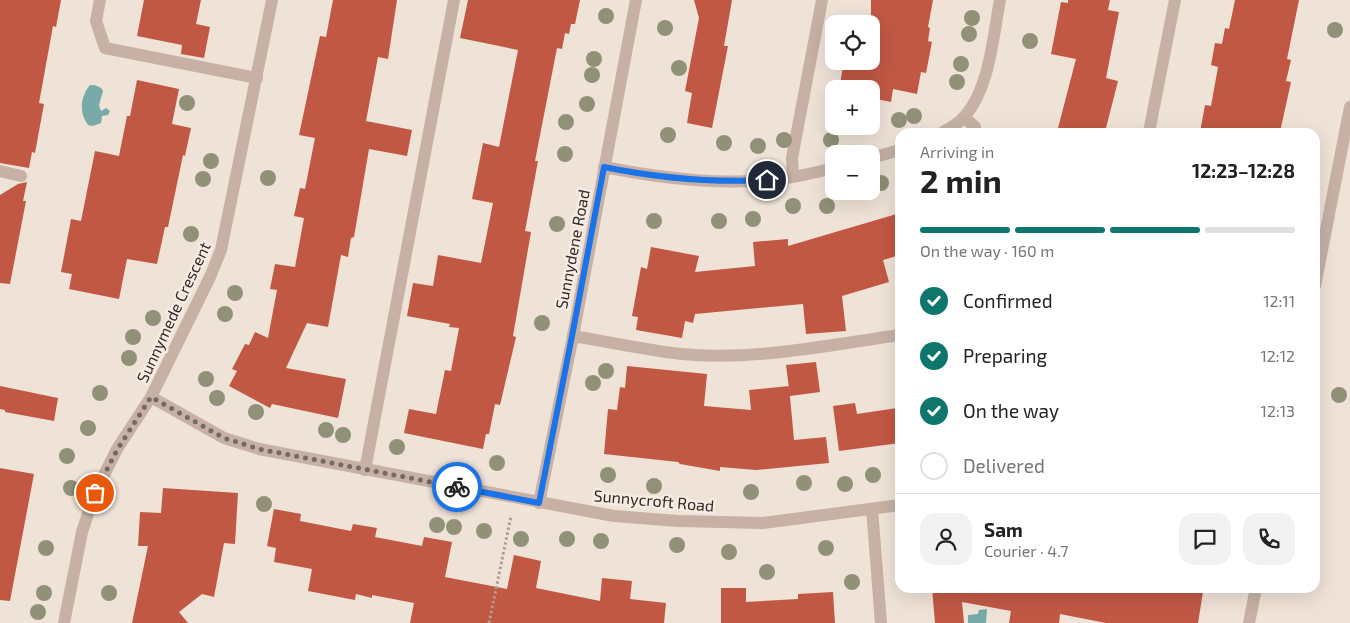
<!DOCTYPE html>
<meta charset="utf-8">
<style>
:root{--surface:#fff;--page:#f2f2f2;--text:#222;--muted:#767676;--line:#e0e0e0;--accent:#0f766e}
body{margin:0;font-family:"Exo 2",sans-serif;background:var(--page);color:var(--text);height:100vh;display:flex;flex-direction:column;font-size:19px;white-space:nowrap}
*{box-sizing:border-box;margin:0}
p{font-size:16px;color:var(--muted)}
.icon{flex:none;width:28px;height:28px;fill:none;stroke:currentColor;stroke-width:2;stroke-linecap:round;stroke-linejoin:round}
.map{position:relative;flex:1;overflow:hidden}
.details{position:absolute;left:895px;top:128px;width:425px;height:465px;display:flex;flex-direction:column;background:var(--surface);border-radius:15px;box-shadow:0 5px 20px #0002}
.details>*{flex:none}
.controls{position:absolute;left:825px;top:15px;display:grid;gap:10px}
.controls a{display:grid;place-items:center;width:55px;height:55px;border-radius:10px;background:var(--surface);box-shadow:0 5px 20px #0002;font-size:25px}
.pin{position:absolute;display:grid;place-items:center;width:42px;height:42px;color:#fff;margin:-21px;border:2px solid #fff;border-radius:50%;box-shadow:0 1px 5px #0007}
.courier{position:absolute;display:grid;place-items:center;width:50px;height:50px;margin:-25px;border:4px solid #1a73e8;border-radius:50%;background:#fff;color:#222;box-shadow:0 1px 6px #0007}
.overview em{font-style:normal;font-weight:700}
.overview div{display:flex;flex-direction:column-reverse}
.overview{display:flex;align-items:center;justify-content:space-between;height:85px;padding:0 25px}
h1{font-size:32px;font-weight:700;line-height:38px}
.bar{display:grid;grid-template-columns:repeat(4,1fr);gap:8px 5px;align-content:center;height:60px;padding:0 25px}
.bar i{height:6px;border-radius:4px;background:var(--line)}
.bar .active{background:var(--accent)}
.bar p{grid-column:span 4}
.line{display:flex;align-items:center;gap:12px;padding:0 25px;border-top:1px solid var(--line)}
.line div{flex:1}
.round{display:grid;place-items:center;flex:none;width:52px;height:52px;border-radius:15px;background:var(--page)}
ol{padding:0 25px;list-style:none}
li{display:flex;align-items:center;gap:15px;height:55px}
li p{margin-inline-start:auto}
li .icon{padding:5px;border-radius:50%;background:var(--accent);color:#fff;stroke-width:4}
li:last-child{color:var(--muted)}
li i{width:28px;height:28px;border:2px solid var(--line);border-radius:50%}
.map>svg:first-child{display:block}
.water{fill:#77aaa9}
.building{fill:#c05844}
.lines{fill:none;stroke-linecap:round;stroke-linejoin:round}
.path{stroke:#b29b8e;stroke-width:3;stroke-dasharray:2.5 2.5;stroke-linecap:butt}
.lane{stroke:#c6b1a4;stroke-width:12}
.street{stroke:#c6b1a4;stroke-width:12}
.tree{fill:#919178}
.done{stroke:#746963;stroke-width:5;stroke-dasharray:0 9}
.route{stroke:#1a73e8;stroke-width:6}
.labels{text-anchor:middle;dominant-baseline:central;stroke-width:5;stroke-linejoin:round;paint-order:stroke}
.street-label{font-size:16px;fill:#322825;stroke:#f7ece3}
</style>
<div class="map">
<svg width="1350" height="623" viewBox="0 0 1350 623">
<rect width="100%" height="100%" fill="#efe2d7"/>
<path class="water" d="M90 85C95 85 101 86 103 91L99 105 101 111 106 108 110 111 108 115 102 116 101 123 93 126 88 125C79 113 80 97 90 85Z
M987 609 986 623H968V615L978 614 979 610Z"/>
<path class="building" d="M0 0H61L56 27 53 26 39 103 44 104 35 153 32 152 29 168 0 163Z
M144 0H201L196 24 210 27 204 58 181 54 182 45 137 36Z
M333 0H397L388 59 378 57 366 121 412 130 407 156 369 149 354 237 351 238 348 257 341 255 328 327 307 323 286 368 346 379 338 418 272 404 270 408 229 386 237 371 232 369 245 344 249 345 255 332 268 338 277 290 270 289 275 264 295 267 304 218 294 216 300 188 305 189 315 138 299 135 320 36 326 37Z
M468 0H580L575 24H571L569 34 565 33 562 49 557 48 535 161H538L525 231 531 232 513 336 516 337 500 405 495 404 489 434H486L483 449 404 433 409 409 436 414 445 370 451 371 459 328 449 327 450 324 407 316 413 283 433 286 438 255 481 263 493 203 472 199 483 143 499 147 518 50 460 38Z
M694 0H732L724 46H728L712 128 687 123 692 93 685 91 699 18Z
M871 0H933L928 27 930 28 928 41 932 42 926 73 921 72 917 94 893 89 891 102 871 98V89H839L844 61H871Z
M1068 0H1110L1108 10 1119 12 1106 78 1118 81 1105 132H1057L1076 59 1051 54 1061 2 1068 3Z
M1235 0H1299L1287 59 1291 60 1286 81 1291 82 1280 132H1200L1205 105 1211 106 1218 67 1211 65 1215 43 1222 44 1225 28 1229 29Z
M137 80 179 89 172 124 191 128 185 156 183 155 168 227H165L157 264 127 259 119 299 69 289 72 274 61 272 71 219 81 221 95 151 119 156 127 116H130Z
M27 182 23 201H26L10 284 0 283V195L18 184Z
M900 213V255L883 260 889 282 842 296 846 331 806 334 803 304 695 314 693 323 685 321 682 338 636 330 638 317 632 316 641 267 647 269 651 247 699 256 695 272 755 266 753 242 788 239V246Z
M816 362 820 392 790 396 786 365Z
M627 366 707 374 704 406 751 410 749 390 789 386 794 440 826 437 829 463 756 470 720 467V471L680 464 678 462 604 454 608 409 617 410 620 387 625 388Z
M0 386 58 398 54 421 5 412V410L0 409Z
M855 403 857 414 897 408 900 443 839 451 833 406Z
M0 468 34 474 10 601 0 600Z
M163 488 238 493 235 544 224 543 214 597 202 594 179 612 188 623H132L148 546H138L140 512 161 513Z
M274 509 301 514 300 521 351 531 353 524 377 528 375 537 422 546 424 537 452 542 445 577 507 589 514 555 541 561 536 588 600 601 602 578 632 581 630 599 666 603 664 623H410L414 603 372 595V598L356 594 355 600 308 591 312 569 274 562 276 548 267 546Z
M721 588H746V602L798 599V594L833 592 835 623H721Z
M932 588H1181L1203 592 1198 623H1106L1060 614 1059 623H1009L1011 611 962 602 964 623H935Z"/>
<g class="lines">
<path class="path" d="M489 623 511 516"/>
<path class="lane" d="M100 0 96 21 105 48 257 78
M1149 132 1175 0
M793 177 792 158 822 0
M573 336C609 342 645 350 681 354 754 361 828 345 900 335
M365 470 454 0"/>
<path class="street" d="M964 117 975 127
M943 132C951 128 959 123 965 116 990 87 993 36 1000 0
M871 158 900 150
M604 167C665 179 730 187 792 177 806 175 820 171 834 168
M0 171 21 176
M1315 286 1350 107
M151 397 224 438 259 449 614 516 678 521 763 523 900 505
M539 503 573 336 636 0
M872 509 881 623
M64 623 82 532 95 493 117 449 151 397 210 277 221 250 272 0
M1249 623 1256 588"/>
</g>
<g class="tree">
<circle cx="606" cy="16" r="8"/>
<circle cx="972" cy="18" r="8"/>
<circle cx="665" cy="28" r="8"/>
<circle cx="1335" cy="30" r="8"/>
<circle cx="969" cy="34" r="8"/>
<circle cx="1030" cy="41" r="8"/>
<circle cx="594" cy="59" r="8"/>
<circle cx="961" cy="64" r="8"/>
<circle cx="679" cy="68" r="8"/>
<circle cx="592" cy="75" r="8"/>
<circle cx="957" cy="82" r="8"/>
<circle cx="187" cy="103" r="8"/>
<circle cx="587" cy="104" r="8"/>
<circle cx="914" cy="116" r="8"/>
<circle cx="899" cy="120" r="8"/>
<circle cx="566" cy="122" r="8"/>
<circle cx="668" cy="135" r="8"/>
<circle cx="784" cy="140" r="8"/>
<circle cx="831" cy="140" r="8"/>
<circle cx="724" cy="143" r="8"/>
<circle cx="758" cy="146" r="8"/>
<circle cx="565" cy="154" r="8"/>
<circle cx="211" cy="161" r="8"/>
<circle cx="268" cy="178" r="8"/>
<circle cx="203" cy="179" r="8"/>
<circle cx="881" cy="183" r="8"/>
<circle cx="793" cy="206" r="8"/>
<circle cx="827" cy="206" r="8"/>
<circle cx="753" cy="219" r="8"/>
<circle cx="654" cy="221" r="8"/>
<circle cx="719" cy="221" r="8"/>
<circle cx="557" cy="224" r="8"/>
<circle cx="191" cy="234" r="8"/>
<circle cx="235" cy="293" r="8"/>
<circle cx="225" cy="314" r="8"/>
<circle cx="153" cy="318" r="8"/>
<circle cx="542" cy="323" r="8"/>
<circle cx="133" cy="337" r="8"/>
<circle cx="129" cy="358" r="8"/>
<circle cx="606" cy="371" r="8"/>
<circle cx="206" cy="379" r="8"/>
<circle cx="593" cy="383" r="8"/>
<circle cx="100" cy="393" r="8"/>
<circle cx="1339" cy="395" r="8"/>
<circle cx="217" cy="398" r="8"/>
<circle cx="256" cy="412" r="8"/>
<circle cx="88" cy="428" r="8"/>
<circle cx="326" cy="430" r="8"/>
<circle cx="343" cy="435" r="8"/>
<circle cx="397" cy="447" r="8"/>
<circle cx="67" cy="456" r="8"/>
<circle cx="497" cy="463" r="8"/>
<circle cx="608" cy="475" r="8"/>
<circle cx="873" cy="475" r="8"/>
<circle cx="804" cy="483" r="8"/>
<circle cx="845" cy="484" r="8"/>
<circle cx="654" cy="486" r="8"/>
<circle cx="71" cy="488" r="8"/>
<circle cx="751" cy="492" r="8"/>
<circle cx="264" cy="504" r="8"/>
<circle cx="437" cy="525" r="8"/>
<circle cx="454" cy="527" r="8"/>
<circle cx="484" cy="531" r="8"/>
<circle cx="521" cy="539" r="8"/>
<circle cx="567" cy="539" r="8"/>
<circle cx="601" cy="541" r="8"/>
<circle cx="677" cy="545" r="8"/>
<circle cx="46" cy="548" r="8"/>
<circle cx="826" cy="548" r="8"/>
<circle cx="729" cy="552" r="8"/>
<circle cx="767" cy="572" r="8"/>
<circle cx="852" cy="582" r="8"/>
<circle cx="44" cy="593" r="8"/>
<circle cx="109" cy="593" r="8"/>
<circle cx="38" cy="612" r="8"/>
</g>
<g class="lines">
<path class="done" d="M95 493 117 450 151 397 224 438 259 449 457 487"/>
<path class="route" d="M457 487 539 503 572 336 604 167C658 178 712 183 767 180"/>
</g>
<g class="labels">
<g class="street-label">
<text transform="translate(572 249) rotate(-79)">Sunnydene Road</text>
<text transform="translate(173 312) rotate(-65)">Sunnymede Crescent</text>
<text transform="translate(654 500) rotate(5)">Sunnycroft Road</text>
</g>
</g>
</svg>
<div class="controls">
<a><svg class="icon" aria-label="locate" viewBox="0 0 24 24"><circle cx="12" cy="12" r="6"/><path d="M12 2v4M12 18v4M2 12h4M18 12h4"/></svg></a>
<a>+</a>
<a>−</a>
</div>
<div class="pin" style="left:95px;top:493px;background:#ea580c"><svg class="icon" aria-label="bag" viewBox="0 0 24 24"><path d="M5 8h14l-1 12H6zM9 8a3 3 0 0 1 6 0"/></svg></div>
<div class="pin" style="left:767px;top:180px;background:#1f2937"><svg class="icon" aria-label="home" viewBox="0 0 24 24"><path d="M3 11l9-7 9 7M6 9v11h12V9"/></svg></div>
<div class="courier" style="left:457px;top:487px"><svg class="icon" aria-label="bike" viewBox="0 0 24 24"><circle cx="6" cy="16" r="4"/><circle cx="18" cy="16" r="4"/><path d="M6 16l4-8h5l3 8M10 8l3 8H6M13 5h3"/></svg></div>
<section class="details">
<div class="overview"><div><h1>2 min</h1><p>Arriving in</p></div><em>12:23–12:28</em></div>
<div class="bar"><i class="active"></i><i class="active"></i><i class="active"></i><i></i><p>On the way · 160 m</p></div>
<ol>
<li><svg class="icon" aria-label="check" viewBox="0 0 24 24"><path d="M5 12l5 5 9-10"/></svg>Confirmed<p>12:11</p></li>
<li><svg class="icon" aria-label="check" viewBox="0 0 24 24"><path d="M5 12l5 5 9-10"/></svg>Preparing<p>12:12</p></li>
<li><svg class="icon" aria-label="check" viewBox="0 0 24 24"><path d="M5 12l5 5 9-10"/></svg>On the way<p>12:13</p></li>
<li><i></i>Delivered</li>
</ol>
<div class="line" style="height:90px"><a class="round"><svg class="icon" aria-label="person" viewBox="0 0 24 24"><circle cx="12" cy="8" r="4"/><path d="M4 21q1-7 8-7t8 7"/></svg></a><div><b>Sam</b><p>Courier · 4.7</p></div><a class="round"><svg class="icon" aria-label="chat" viewBox="0 0 24 24"><path d="M4 5h16v11H9l-5 4z"/></svg></a><a class="round"><svg class="icon" aria-label="phone" viewBox="0 0 24 24"><path d="M5 4h4l2 5-3 2q2 4 5 5l2-3 5 2v4C11 20 4 13 5 4z"/></svg></a></div>
</section>
</div>
